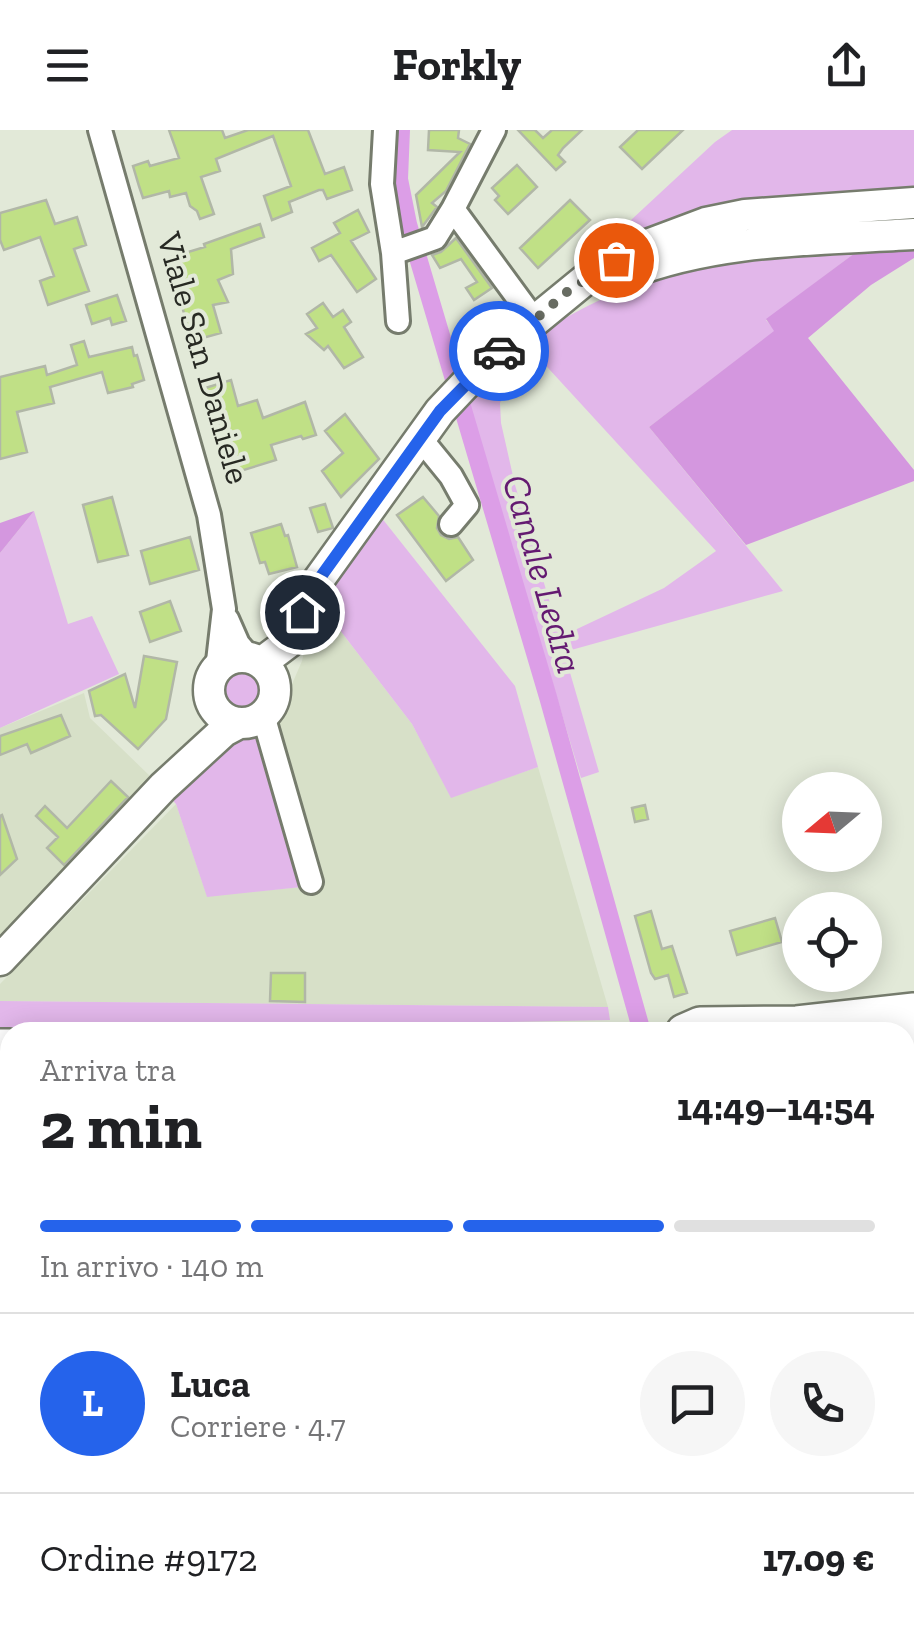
<!DOCTYPE html>
<html lang="it">
<meta charset="utf-8">
<style>
:root{--surface:#fff;--page:#f6f6f6;--text:#202124;--muted:#757577;--line:#e0e0e0;--accent:#2563eb}
body{margin:0;font-family:"Zilla Slab",serif;background:var(--page);color:var(--text);height:100vh;display:flex;flex-direction:column;font-size:38px;white-space:nowrap}
*{box-sizing:border-box;margin:0}
p{font-size:32px;color:var(--muted)}
.icon{flex:none;width:55px;height:55px;fill:none;stroke:currentColor;stroke-width:2;stroke-linecap:round;stroke-linejoin:round}
.map{position:relative;flex:1;overflow:hidden}
.details{position:absolute;left:0px;top:892px;width:915px;height:622px;display:flex;flex-direction:column;background:var(--surface);border-radius:30px 30px 0 0;box-shadow:0 5px 25px #0003}
.details>*{flex:none}
.needle{width:65px;rotate:251deg}
.fabs{position:absolute;left:782px;top:642px;display:grid;gap:20px}
.fabs a{display:grid;place-items:center;width:100px;height:100px;border-radius:50%;background:var(--surface);box-shadow:0 5px 25px #0003;font-size:50px}
.pin{position:absolute;display:grid;place-items:center;width:85px;height:85px;color:#fff;margin:-42px;border:5px solid #fff;border-radius:50%;box-shadow:0 2px 10px #0007}
.courier{position:absolute;display:grid;place-items:center;width:100px;height:100px;margin:-50px;border:8px solid #2563eb;border-radius:50%;background:#fff;color:#222;box-shadow:0 2px 12px #0007}
.summary em{font-style:normal;font-weight:700}
.summary div{display:flex;flex-direction:column-reverse}
.summary{display:flex;align-items:center;justify-content:space-between;height:170px;padding:0 40px}
h1{font-size:65px;font-weight:700;line-height:75px}
.bar{display:grid;grid-template-columns:repeat(4,1fr);gap:15px 10px;align-content:center;height:120px;padding:0 40px}
.bar i{height:12px;border-radius:8px;background:var(--line)}
.bar .selected{background:var(--accent)}
.bar p{grid-column:span 4}
.line{display:flex;align-items:center;gap:25px;padding:0 40px;border-top:2px solid var(--line)}
.line div{flex:1}
.round{display:grid;place-items:center;flex:none;width:105px;height:105px;border-radius:52px;background:var(--page)}
header{display:flex;justify-content:space-between;align-items:center;height:130px;padding:0 40px;background:var(--surface);font-size:45px;font-weight:700}
.map>svg:first-child{display:block}
.built{fill:#d7e0c8}
.green{fill:#e2b7ea;fill-rule:evenodd}
.forest{fill:#d497df}
.lines{fill:none;stroke-linecap:round;stroke-linejoin:round}
.stream{stroke:#dc9ee7;stroke-width:5}
.canal{stroke:#dc9ee7;stroke-width:18}
.building{fill:#c0e086;stroke:#b1b7a7;stroke-width:2.5}
.minor-casing{stroke:#767c6d;stroke-width:28}
.major-casing{stroke:#767c6d;stroke-width:35}
.highway-casing{stroke:#767c6d;stroke-width:40}
.minor{stroke:#fff;stroke-width:22}
.major{stroke:#fff;stroke-width:30}
.highway{stroke:#fff;stroke-width:35}
.done{stroke:#686c62;stroke-width:10;stroke-dasharray:0 18}
.route{stroke:#2563eb;stroke-width:12}
.labels{text-anchor:middle;dominant-baseline:central;stroke-width:8;stroke-linejoin:round;paint-order:stroke}
.street-label{font-size:35px;fill:#272923;stroke:#e2e9d8}
.water-label{font-size:38px;font-style:italic;fill:#641a71;stroke:#e2e9d8}
</style>
<header><svg class="icon" aria-label="menu" viewBox="0 0 24 24"><path d="M4 6h16M4 12h16M4 18h16"/></svg>Forkly<svg class="icon" aria-label="share" viewBox="0 0 24 24"><path d="M12 15V3M7 8l5-5 5 5M5 13v7h14v-7"/></svg></header>
<div class="map">
<svg width="914" height="1514" viewBox="0 0 914 1514">
<rect width="100%" height="100%" fill="#e2e9d8"/>
<path class="built" d="M316 469 412 594 451 667 538 637 608 877 0 871V854L176 674 207 766 302 757 276 591 302 531Z
M84 563 90 588 151 647 0 806V598Z"/>
<path class="green" d="M732 0H914V60L782 69 560 156 715 12Z
M859 120 766 190 775 201 649 297 783 461 564 522 599 642 581 648 468 269C522 198 640 142 728 130 772 125 816 123 859 120ZM538 227 716 421 664 458 560 507 515 355 501 293 500 273 509 254Z
M34 381 68 494 92 486 119 544 0 598V423Z
M377 382 515 556 538 637 451 668 412 594 316 469Z
M221 560a22 22 0 1 1 44 0a22 22 0 1 1-44 0Z
M254 599 302 757 207 767 176 674 167 664 226 611Z
M0 871 608 877 610 890 10 902 0 906Z
M0 1258 10 1259V1325H0Z
M0 1358H10V1418L0 1419Z"/>
<path class="forest" d="M914 118V128L871 155 808 208 914 340V351L746 415 649 297 774 201 766 189 859 120Z
M34 381 0 423V393Z
M905 1403 914 1408V1514H911L905 1490Z
M10 1418V1471L0 1472V1419Z
M0 1491H10V1505H693L694 1514H0Z
M700 1505H881L890 1514H700Z"/>
<g class="lines">
<path class="stream" d="M0 1477 10 1476"/>
<path class="canal" d="M401 0 399 49 408 94 548 567 642 902"/>
</g>
<path class="building" d="M169 0H222L225 8 248 0H308L325 44 344 37 352 60 327 69 323 60H319L289 72 292 82 272 90 264 66 291 56 273 6 216 29 220 41 201 47 214 84 200 89 197 81 190 76 186 63 170 67 169 61 143 68 139 56 133 36 148 31 150 36 179 28Z
M429 0H459L458 8 470 14 446 61 432 73 437 77 422 97 416 65 460 22 428 20Z
M518 0H535L543 8 552 0H582L563 18 558 25 565 32 556 40Z
M638 0H683L642 39 620 17Z
M517 35 537 57 508 84 495 70 499 66 492 58Z
M46 70 55 94 77 87 86 115 74 119 89 161 48 175 40 151 54 146 40 107 4 120 0 110V83Z
M570 70 590 90 538 138 520 118Z
M358 80 369 102 351 111 376 149 357 162 331 125 319 131 312 118 340 103 334 93Z
M260 94 264 107 231 119 233 144 218 150 228 172 213 175 221 203 192 211 168 128 205 117 204 114Z
M456 108 492 158 474 170 466 158 477 152 461 129 440 138 432 125 441 122Z
M117 165 126 191 112 195 110 188 92 194 86 175Z
M323 173 333 187 343 180 351 192 344 197 363 227 344 238 328 216 324 220 306 204 317 198 307 184Z
M84 211 89 227 132 217 134 226 137 225 144 250 132 254 133 257 108 263 102 242 50 257 54 273 17 282 27 322 0 329V247L45 236 47 245 77 235 71 215Z
M231 250 238 276 257 270 263 288 305 272 316 305 303 309 301 306 271 315 276 330 234 343 218 288 213 289 205 258Z
M345 284 379 329 341 367 322 341 343 323 325 301Z
M112 367 128 425 98 432 83 375Z
M423 367 439 386 437 398 441 405 449 409 458 407 473 430 446 451 397 385Z
M325 374 333 398 318 402 310 378Z
M281 394 285 406 288 405 297 437 269 444 265 432 260 433 251 403Z
M190 407 199 440 150 454 141 421Z
M170 471 181 501 150 512 140 482Z
M144 526 177 532 166 589 138 619 101 585 95 586 89 561 125 544 135 578Z
M61 585 70 606 31 623 27 614 0 625V606Z
M111 651 128 667 64 735 47 718 58 707 36 686 45 676 67 698Z
M645 675 648 689 635 692 632 678Z
M2 685 17 729 0 745V686Z
M651 781 662 819 672 816 687 863 674 867 668 845 655 849 651 843 635 786Z
M775 788 782 812 737 825 730 801Z
M271 843H305V872L270 871Z"/>
<g class="lines">
<defs>
<path id="minor" d="M100 0 209 385 224 479 217 540
M385 0 382 54 393 123 398 191
M494 0 453 79 535 191
M393 123 435 108 453 79
M420 308 451 346 467 375 451 394
M227 489 238 514 250 528
M263 585 311 752
M0 1118 10 1124
M0 1336H10"/>
<path id="major" d="M626 144C718 108 817 110 914 104
M209 560a33 33 0 1 1 66 0a33 33 0 1 1-66 0Z
M261 533 289 512 317 452 440 281 492 226 597 140 634 120 706 93 745 85 914 73
M0 830 163 657 224 601 239 593"/>
<path id="highway" d="M684 902 700 895 797 894 914 881
M905 907H914
M0 917H10
M905 940H914
M0 950H10
M905 974H914
M0 984H10
M0 1017H10
M905 1024 914 1025"/>
</defs>
<use href="#minor" class="minor-casing"/>
<use href="#major" class="major-casing"/>
<use href="#highway" class="highway-casing"/>
<use href="#minor" class="minor"/>
<use href="#major" class="major"/>
<use href="#highway" class="highway"/>
</g>
<g class="lines">
<path class="done" d="M499 221 568 161 616 130"/>
<path class="route" d="M302 482 317 452 440 281 499 221"/>
</g>
<g class="labels">
<g class="street-label">
<text transform="translate(204 228) rotate(74)">Viale San Daniele</text>
</g>
<g class="water-label">
<text transform="translate(543 444) rotate(74)">Canale Ledra</text>
</g>
</g>
</svg>
<div class="fabs">
<a><svg class="needle" viewBox="-14 -14 28 28"><path d="M0-13l5 13h-10z" fill="#e53935"/><path d="M0 13l5-13h-10z" fill="#757577"/></svg></a>
<a><svg class="icon" aria-label="locate" viewBox="0 0 24 24"><circle cx="12" cy="12" r="6"/><path d="M12 2v4M12 18v4M2 12h4M18 12h4"/></svg></a>
</div>
<div class="pin" style="left:616px;top:130px;background:#ea580c"><svg class="icon" aria-label="bag" viewBox="0 0 24 24"><path d="M5 8h14l-1 12H6zM9 8a3 3 0 0 1 6 0"/></svg></div>
<div class="pin" style="left:302px;top:482px;background:#1f2937"><svg class="icon" aria-label="home" viewBox="0 0 24 24"><path d="M3 11l9-7 9 7M6 9v11h12V9"/></svg></div>
<div class="courier" style="left:499px;top:221px"><svg class="icon" aria-label="car" viewBox="0 0 24 24"><path d="M5 17H2v-5l4-1 3-4h7l3 4 3 1v5h-3M9 17h6M6 11h13"/><circle cx="7" cy="17" r="2"/><circle cx="17" cy="17" r="2"/></svg></div>
<section class="details">
<div class="summary"><div><h1>2 min</h1><p>Arriva tra</p></div><em>14:49–14:54</em></div>
<div class="bar"><i class="selected"></i><i class="selected"></i><i class="selected"></i><i></i><p>In arrivo · 140 m</p></div>
<div class="line" style="height:180px"><b class="round" style="background:var(--accent);color:#fff">L</b><div><b>Luca</b><p>Corriere · 4.7</p></div><a class="round"><svg class="icon" aria-label="chat" viewBox="0 0 24 24"><path d="M4 5h16v11H9l-5 4z"/></svg></a><a class="round"><svg class="icon" aria-label="phone" viewBox="0 0 24 24"><path d="M5 4h4l2 5-3 2q2 4 5 5l2-3 5 2v4C11 20 4 13 5 4z"/></svg></a></div>
<div class="line" style="height:130px"><div>Ordine #9172</div><b>17.09 €</b></div>
</section>
</div>
